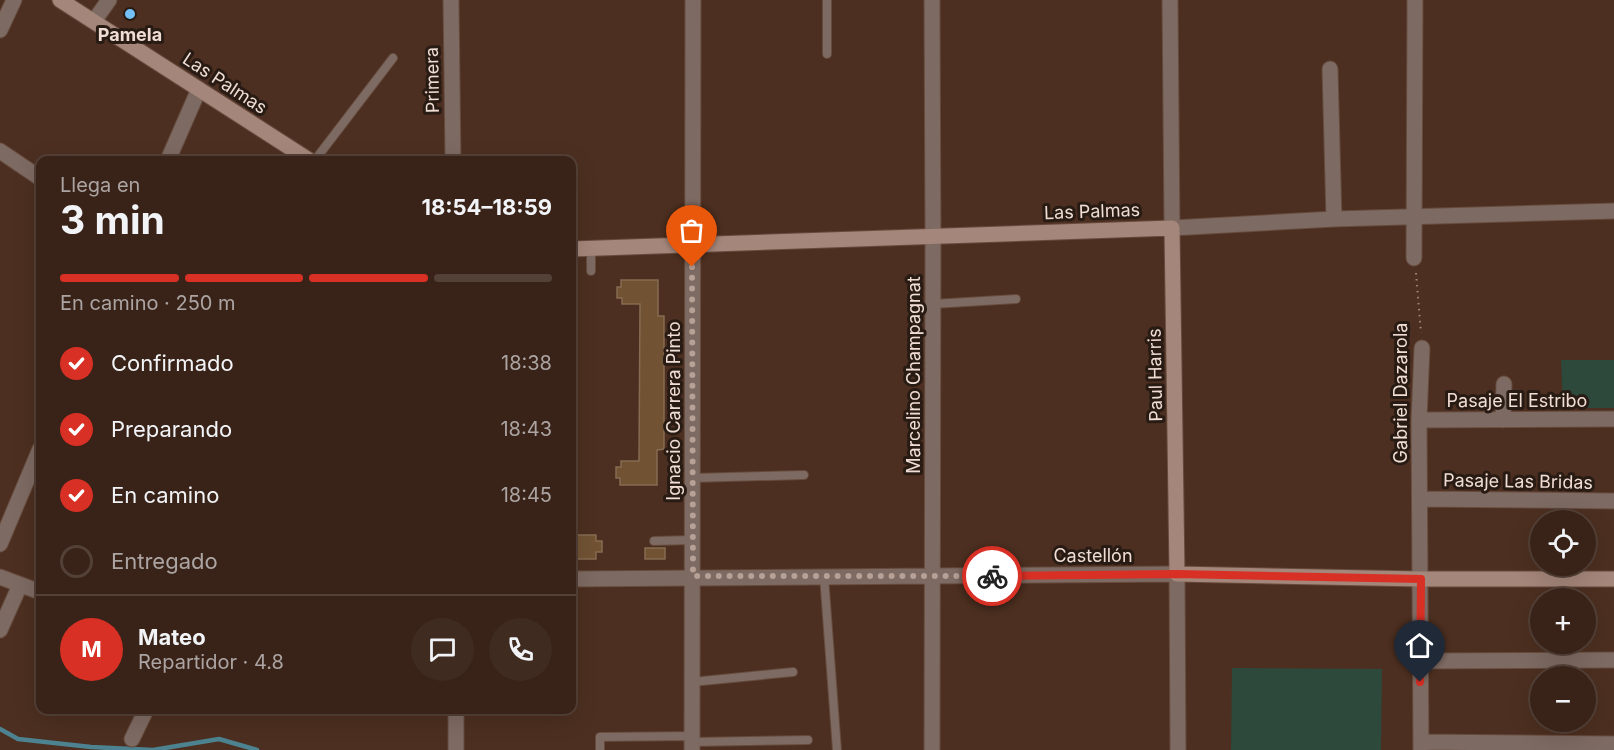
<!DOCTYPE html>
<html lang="es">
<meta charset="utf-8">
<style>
:root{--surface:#392318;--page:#402b21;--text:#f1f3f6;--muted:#aba4a2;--line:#534037;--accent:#d93025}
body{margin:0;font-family:Inter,sans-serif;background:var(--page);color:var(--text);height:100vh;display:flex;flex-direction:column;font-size:22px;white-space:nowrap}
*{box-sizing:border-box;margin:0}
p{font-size:20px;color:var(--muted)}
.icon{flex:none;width:33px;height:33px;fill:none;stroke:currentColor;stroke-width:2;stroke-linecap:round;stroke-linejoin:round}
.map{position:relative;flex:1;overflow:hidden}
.panel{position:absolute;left:36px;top:156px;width:540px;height:558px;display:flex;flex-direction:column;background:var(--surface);border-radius:12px;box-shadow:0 6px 24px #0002,0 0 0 2px var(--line)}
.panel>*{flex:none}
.controls{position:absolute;left:1530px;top:510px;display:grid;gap:12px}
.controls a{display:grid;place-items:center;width:66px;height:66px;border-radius:50%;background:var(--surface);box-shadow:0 6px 24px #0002,0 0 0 2px var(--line);font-size:30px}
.pin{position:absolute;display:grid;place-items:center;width:51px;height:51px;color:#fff;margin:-62px -26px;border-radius:50% 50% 50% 0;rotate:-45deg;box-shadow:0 0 6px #0007}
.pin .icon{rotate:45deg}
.courier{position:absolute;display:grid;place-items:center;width:60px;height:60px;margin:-30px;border:4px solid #d93025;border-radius:50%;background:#fff;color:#222;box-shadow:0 2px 8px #0007}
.overview em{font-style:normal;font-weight:700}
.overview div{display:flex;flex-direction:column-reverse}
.overview{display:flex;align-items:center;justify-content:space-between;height:102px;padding:0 24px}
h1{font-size:39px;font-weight:700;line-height:45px}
.bar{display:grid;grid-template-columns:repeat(4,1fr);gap:9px 6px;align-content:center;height:72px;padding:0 24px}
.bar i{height:8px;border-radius:4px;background:var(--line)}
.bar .current{background:var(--accent)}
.bar p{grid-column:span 4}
.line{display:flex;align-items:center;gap:15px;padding:0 24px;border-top:2px solid var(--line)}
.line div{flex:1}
.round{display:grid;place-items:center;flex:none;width:63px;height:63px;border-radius:32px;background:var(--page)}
ol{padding:0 24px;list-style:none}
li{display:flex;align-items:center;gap:18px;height:66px}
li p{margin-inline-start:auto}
li .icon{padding:6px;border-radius:50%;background:var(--accent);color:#fff;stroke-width:4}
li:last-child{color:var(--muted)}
li i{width:33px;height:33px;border:3px solid var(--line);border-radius:50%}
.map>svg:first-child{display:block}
.green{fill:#2c493c}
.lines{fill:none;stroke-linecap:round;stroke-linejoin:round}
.stream{stroke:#4d8390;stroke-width:4.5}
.building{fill:#715233;stroke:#856c52;stroke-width:1.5}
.service-casing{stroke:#664b3d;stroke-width:10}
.minor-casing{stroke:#664b3d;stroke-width:17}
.tertiary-casing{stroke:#664b3d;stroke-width:17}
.secondary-casing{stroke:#664b3d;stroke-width:17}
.path{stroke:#9e867a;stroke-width:2;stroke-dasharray:1.5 4.5;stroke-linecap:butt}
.service{stroke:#7d6a62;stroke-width:8}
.minor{stroke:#7d6a62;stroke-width:15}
.tertiary{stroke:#7d6a62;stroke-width:15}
.secondary{stroke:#a5867a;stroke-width:15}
.done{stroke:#b7a095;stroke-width:6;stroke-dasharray:0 10.8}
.route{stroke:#d93025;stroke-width:8}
.poi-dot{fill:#74c0f6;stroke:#281b14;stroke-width:2}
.labels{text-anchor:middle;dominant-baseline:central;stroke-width:6;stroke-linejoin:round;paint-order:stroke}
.poi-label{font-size:18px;font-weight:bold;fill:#f0ddd4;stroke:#281b14}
.street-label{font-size:18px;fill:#f0ddd4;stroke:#281b14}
</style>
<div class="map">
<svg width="1614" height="750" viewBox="0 0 1614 750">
<rect width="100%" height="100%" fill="#4c2f20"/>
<path class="green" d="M1561 360H1614V408H1563Z
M1232 668 1382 669 1381 750H1231Z"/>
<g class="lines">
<path class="stream" d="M0 729 18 739 91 747 153 750 219 739 257 750"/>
</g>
<path class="building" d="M621 280H658V316H664V449L657 450V485H620V478H616V467H621V461H639L640 304H622V298H617V287H621Z
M572 535H596V541H602V552H596V559H572Z
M645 548H665V559H645Z"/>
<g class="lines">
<defs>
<path id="service" d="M827 0V54
M315 160 393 58
M591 248V271
M933 304 1016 299
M692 478 804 475
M654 541 692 540
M824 576 837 750
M692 682 793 672
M692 742 808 740
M600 750V737L692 736"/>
<path id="minor" d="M451 0 453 160
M1170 0 1172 228 1334 219 1614 211
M94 21 109 0
M0 30 14 0
M1330 69 1334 219
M0 151 40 178
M168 160 199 89
M1414 258 1415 0
M1419 420 1614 419
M1503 420 1504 384
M1421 499 1614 501
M0 544 40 449
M0 577 40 592
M572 579 1177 574 1178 750
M0 630 20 585
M1420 661 1614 660
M456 710V750
M132 739 146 710
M1421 742 1614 744
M932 750 933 236
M1421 750 1419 420 1422 348"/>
<path id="tertiary" d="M932 0 933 236
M692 750 693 0"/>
<path id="secondary" d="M60 0 309 160
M572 249 1172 228 1177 574 1421 579H1614"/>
</defs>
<use href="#service" class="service-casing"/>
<use href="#minor" class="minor-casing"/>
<use href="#tertiary" class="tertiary-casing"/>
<use href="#secondary" class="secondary-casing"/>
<path class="path" d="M1416 273 1421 333"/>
<use href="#service" class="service"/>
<use href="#minor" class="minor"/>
<use href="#tertiary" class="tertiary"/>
<use href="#secondary" class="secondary"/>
</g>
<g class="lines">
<path class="done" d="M692 267 693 576H992"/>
<path class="route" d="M992 576 1177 574 1421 579 1420 682"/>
</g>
<circle class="poi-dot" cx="130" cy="14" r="6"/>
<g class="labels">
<g class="poi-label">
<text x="130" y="34">Pamela</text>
</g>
<g class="street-label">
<text transform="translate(432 80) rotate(-91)">Primera</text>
<text transform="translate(225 83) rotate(33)">Las Palmas</text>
<text transform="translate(1092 211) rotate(-2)">Las Palmas</text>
<text transform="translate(913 375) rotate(-90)">Marcelino Champagnat</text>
<text transform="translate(1155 375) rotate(-91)">Paul Harris</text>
<text transform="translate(1400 393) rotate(-90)">Gabriel Dazarola</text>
<text x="1517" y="400">Pasaje El Estribo</text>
<text transform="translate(673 411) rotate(-90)">Ignacio Carrera Pinto</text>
<text transform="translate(1518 481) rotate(1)">Pasaje Las Bridas</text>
<text x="1093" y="555">Castellón</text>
</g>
</g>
</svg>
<div class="controls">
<a><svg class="icon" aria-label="locate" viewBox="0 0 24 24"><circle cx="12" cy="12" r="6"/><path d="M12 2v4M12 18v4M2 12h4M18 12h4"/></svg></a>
<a>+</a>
<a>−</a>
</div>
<div class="pin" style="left:692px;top:267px;background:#ea580c"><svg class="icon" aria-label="bag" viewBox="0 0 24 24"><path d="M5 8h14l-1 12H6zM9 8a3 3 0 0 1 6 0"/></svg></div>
<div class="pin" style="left:1420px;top:682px;background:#1f2937"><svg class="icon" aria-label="home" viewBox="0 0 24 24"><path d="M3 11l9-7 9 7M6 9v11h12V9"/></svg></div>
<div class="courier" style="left:992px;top:576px"><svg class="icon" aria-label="bike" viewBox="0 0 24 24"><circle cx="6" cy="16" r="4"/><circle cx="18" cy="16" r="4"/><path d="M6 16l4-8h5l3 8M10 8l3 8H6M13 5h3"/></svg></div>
<section class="panel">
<div class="overview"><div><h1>3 min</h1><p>Llega en</p></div><em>18:54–18:59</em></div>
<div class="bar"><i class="current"></i><i class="current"></i><i class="current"></i><i></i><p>En camino · 250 m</p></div>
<ol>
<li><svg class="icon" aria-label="check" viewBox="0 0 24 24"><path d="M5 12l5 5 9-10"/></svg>Confirmado<p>18:38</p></li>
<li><svg class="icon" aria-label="check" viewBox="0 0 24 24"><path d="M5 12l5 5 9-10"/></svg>Preparando<p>18:43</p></li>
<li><svg class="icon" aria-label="check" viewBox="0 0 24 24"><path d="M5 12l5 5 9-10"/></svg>En camino<p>18:45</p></li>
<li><i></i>Entregado</li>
</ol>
<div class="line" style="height:108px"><b class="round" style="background:var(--accent);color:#fff">M</b><div><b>Mateo</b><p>Repartidor · 4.8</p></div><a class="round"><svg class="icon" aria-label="chat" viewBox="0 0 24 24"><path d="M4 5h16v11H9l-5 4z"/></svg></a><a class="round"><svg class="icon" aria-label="phone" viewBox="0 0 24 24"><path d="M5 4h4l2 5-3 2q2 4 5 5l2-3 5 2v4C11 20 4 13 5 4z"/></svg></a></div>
</section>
</div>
